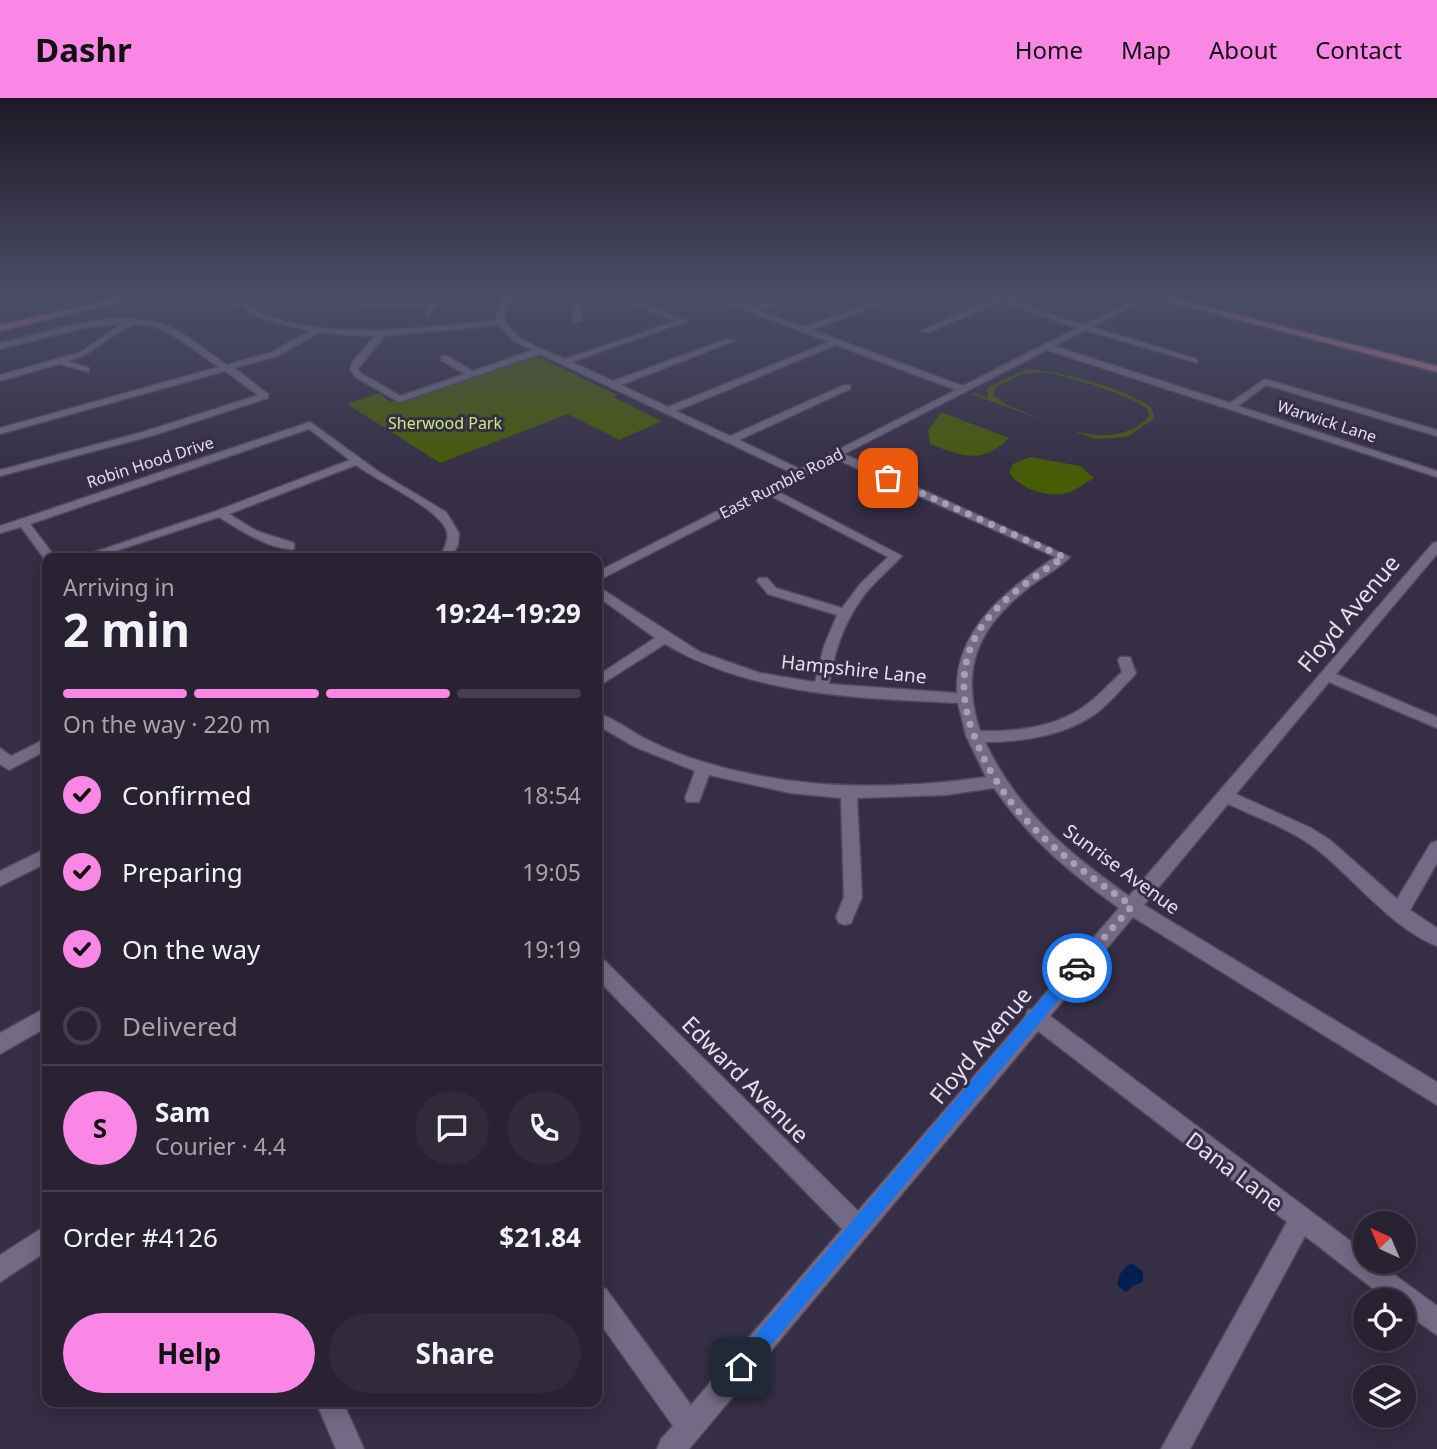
<!DOCTYPE html>
<meta charset="utf-8">
<style>
:root{--surface:#282233;--page:#302a3b;--text:#f1f3f6;--muted:#a5a4ac;--line:#443f4e;--accent:#fa87e6}
body{margin:0;font-family:"Noto Sans",sans-serif;background:var(--page);color:var(--text);height:100vh;display:flex;flex-direction:column;font-size:26px;white-space:nowrap}
*{box-sizing:border-box;margin:0}
p{font-size:23px;color:var(--muted)}
.icon{flex:none;width:38px;height:38px;fill:none;stroke:currentColor;stroke-width:2;stroke-linecap:round;stroke-linejoin:round}
.map{position:relative;flex:1;overflow:hidden}
.panel{position:absolute;left:42px;top:455px;width:560px;height:854px;display:flex;flex-direction:column;background:var(--surface);border-radius:14px;box-shadow:0 4px 18px #0003,0 0 0 2px var(--line)}
.panel>*{flex:none}
.needle{width:46px;rotate:316deg}
.fabs{position:absolute;left:1353px;top:1113px;display:grid;gap:14px}
.fabs a{display:grid;place-items:center;width:63px;height:63px;border-radius:50%;background:var(--surface);box-shadow:0 4px 18px #0003,0 0 0 2px var(--line);font-size:35px}
.pin{position:absolute;display:grid;place-items:center;width:60px;height:60px;color:#fff;margin:-30px;border-radius:14px;box-shadow:0 4px 10px #0006}
.courier{position:absolute;display:grid;place-items:center;width:70px;height:70px;margin:-35px;border:5px solid #1a73e8;border-radius:50%;background:#fff;color:#222;box-shadow:0 2px 9px #0007}
.headline em{font-style:normal;font-weight:700}
.headline div{display:flex;flex-direction:column-reverse}
.headline{display:flex;align-items:center;justify-content:space-between;height:119px;padding:0 21px}
h1{font-size:46px;font-weight:700;line-height:52px}
.bar{display:grid;grid-template-columns:repeat(4,1fr);gap:10px 7px;align-content:center;height:84px;padding:0 21px}
.bar i{height:9px;border-radius:5px;background:var(--line)}
.bar .selected{background:var(--accent)}
.bar p{grid-column:span 4}
.line{display:flex;align-items:center;gap:18px;padding:0 21px;border-top:2px solid var(--line)}
.line div{flex:1}
.round{display:grid;place-items:center;flex:none;width:74px;height:74px;border-radius:37px;background:var(--page)}
ol{padding:0 21px;list-style:none}
li{display:flex;align-items:center;gap:21px;height:77px}
li p{margin-inline-start:auto}
li .icon{padding:7px;border-radius:50%;background:var(--accent);color:#111;stroke-width:4}
li:last-child{color:var(--muted)}
li i{width:38px;height:38px;border:4px solid var(--line);border-radius:50%}
.cta{display:flex;gap:14px;margin-top:auto;padding:14px 21px}
.cta a{flex:1;height:80px;border-radius:42px;background:var(--accent);color:#111;font-size:28px;font-weight:700;line-height:80px;text-align:center}
.cta a+a{background:var(--page);color:var(--text)}
header{display:flex;align-items:center;gap:42px;box-sizing:border-box;height:98px;padding:0 35px;background:var(--accent);color:#111}
header strong{font-size:33px}
nav{display:flex;gap:38px;margin-inline-start:auto;font-size:24px}
.map>svg:first-child{display:block}
.green{fill:#475d01;fill-rule:evenodd}
.water{fill:#011f50}
.lines{fill:none;stroke-linecap:round;stroke-linejoin:round}
.minor-casing{stroke:#504a5d;stroke-width:3}
.major-casing{stroke:#504a5d;stroke-width:4}
.minor{fill:#736b85;fill-rule:evenodd}
.major{fill:#bc768c;fill-rule:evenodd}
.route{fill:#1a73e8}
.done{stroke:#a6a1b2;stroke-width:7;stroke-dasharray:0 12.6}
.labels{text-anchor:middle;dominant-baseline:central;stroke-width:6;stroke-linejoin:round;paint-order:stroke}
.far-street-label{font-size:16px;fill:#e3dfee;stroke:#352e44}
.far-park-label{font-size:16px;fill:#c8ef78;stroke:#352e44}
.street-label{font-size:19px;fill:#e3dfee;stroke:#352e44}
.near-street-label{font-size:23px;fill:#e3dfee;stroke:#352e44}
</style>
<header>
<strong>Dashr</strong>
<nav><a>Home</a><a>Map</a><a>About</a><a>Contact</a></nav>
</header>
<div class="map">
<svg width="1437" height="1351" viewBox="0 0 1437 1351">
<rect width="100%" height="100%" fill="#352e44"/>
<path class="green" d="M532 258H538L617 297 613 299 662 323 619 342 568 316 440 365 347 306 379 295 389 303H401Z
M1026 272C1054 270 1127 292 1151 309L1155 320 1127 339 1095 341 971 296 974 295 988 300 987 292 990 288ZM1042 274C1063 276 1134 298 1148 312L1149 319C1107 359 1050 323 1005 306L993 297 996 289 1022 276Z
M941 314 1009 340C981 367 963 358 930 346L928 333Z
M1030 359 1080 368 1094 380C1086 384 1078 391 1070 394 1049 401 1021 391 1009 375L1013 366Z"/>
<path class="water" d="M1132 1165 1143 1174V1184L1134 1187 1126 1194 1118 1188C1117 1178 1123 1169 1132 1165Z"/>
<g class="lines">
<defs>
<path id="minor" d="M26 195H47L48 196 44 198Z
M217 195C233 194 250 210 265 217 276 221 289 225 301 227 365 239 431 229 497 222 495 211 500 203 508 195H515L504 213C503 241 544 251 565 261L676 223 606 195H616L687 223 572 264 613 283 727 241 734 243 621 287 668 309 829 244 701 195H710L751 210 794 195H803L759 213 804 229 901 195H910L812 232 963 288 1077 230 1000 203 928 235 921 233 994 200 985 195 1005 197 1043 214 1084 227 1147 195H1155L1092 229 1197 261V265L1085 232 1054 248 1230 305 1265 281 1437 332V338L1266 287 1238 308 1437 373V379L1047 252 844 356 1070 459C1058 472 1040 480 1027 491 977 531 960 571 980 633 1017 634 1060 629 1090 604 1101 595 1111 584 1122 574L1118 562 1120 559H1130L1136 575 1134 578C1122 589 1112 603 1099 613 1069 637 1023 644 985 644 1018 713 1068 755 1129 798L1433 445 1437 444V456L1336 576 1437 619V630L1329 584 1236 696 1311 730 1330 742 1397 801 1431 745 1437 743V765L1410 812 1437 830V848C1395 833 1354 781 1319 753 1293 732 1258 720 1228 706L1144 807 1437 984V1007L1133 819 1050 918 1365 1154V1164H1377L1437 1208V1237L1404 1214V1202H1388L1305 1138 1190 1351H1161L1287 1124 1038 933 689 1351H657L661 1341 673 1328 597 1221V1188L606 1191 691 1307 842 1131 597 881V860L604 862 858 1113 1025 919 1028 912 1032 911 1119 810C1070 775 1028 740 994 690L946 697 857 700 862 799 851 825 845 827 839 825 836 819 844 799 841 700 790 695 709 677 699 704H687L685 700 695 673 635 649 597 627V615C614 620 629 632 644 640 660 648 678 656 694 661 788 692 889 693 986 679L966 638 958 605C859 600 753 598 665 546L597 589V578L655 540 597 498V488L700 554 760 575 815 584 824 548 837 517 768 496 757 483 759 480H767L776 490 842 510 861 485 888 459 767 396 597 483V474L792 375 540 256 399 304 355 279 350 271 353 263 375 238 318 235 278 258 234 270 268 296V300L151 338 0 378V372L143 334 258 297 225 273 0 336V330L219 269C198 257 157 217 131 228 107 238 97 255 68 263L89 270V274L59 266 0 283V277L81 254 122 226 84 230 0 251V245C53 233 120 206 174 231 192 239 210 256 227 267L272 254 309 233 260 220ZM499 227 513 243 533 252 473 273 447 258H441V262L465 276 400 298 361 275 358 271 384 238ZM836 247 956 292 800 371 739 342 850 291V287H844L730 338 676 313ZM836 361 1055 459C1007 492 954 531 957 595L829 586C835 550 846 518 870 490 880 479 892 469 902 458L775 392Z
M440 195H447L428 218 424 216 429 209H373L349 204C354 202 420 205 432 205Z
M595 195H604L583 205 579 214 582 222 575 224 571 214 577 202Z
M310 324 379 374 446 414 459 435 458 447 451 460H439C443 453 449 443 447 434 441 411 377 383 356 367L229 416 257 433 294 445V451C272 453 238 431 219 419L94 460H77L216 413 350 362 309 331 30 426 56 460 46 463 21 429 0 435V428Z
M47 640V652L9 672 0 666V650L11 658Z
M47 750V765L0 788V773Z
M47 909V929L0 956V935Z
M47 1127V1153L0 1184V1157Z
M316 1304H343L364 1351H336Z"/>
<path id="major" d="M141 195H156L0 233V227Z
M1138 195H1152L1437 268V274Z"/>
</defs>
<use href="#minor" class="minor-casing"/>
<use href="#major" class="major-casing"/>
<use href="#minor" class="minor"/>
<use href="#major" class="major"/>
</g>
<linearGradient id="sky" x2="0" y2="1"><stop stop-color="#1d1925"/><stop offset="0.51" stop-color="#4b4c67"/><stop offset="1" stop-color="#4b4c67" stop-opacity="0"/></linearGradient>
<rect width="1437" height="384" fill="url(#sky)"/>
<path class="route" d="M1077 863 1082 865V874L747 1276 741 1278 734 1276 731 1269 734 1262 1072 865Z"/>
<g class="lines">
<path class="done" d="M888 380 1064 459C1037 477 1006 497 986 523 961 554 959 593 971 629 1001 716 1060 757 1132 808L1077 870"/>
</g>
<g class="labels">
<g class="far-street-label">
<text transform="translate(1327 323) rotate(18)">Warwick Lane</text>
<text transform="translate(150 364) rotate(-18)">Robin Hood Drive</text>
<text transform="translate(781 385) rotate(-27)">East Rumble Road</text>
</g>
<g class="far-park-label">
<text x="445" y="325">Sherwood Park</text>
</g>
<g class="street-label">
<text transform="translate(854 571) rotate(6)">Hampshire Lane</text>
<text transform="translate(1122 771) rotate(36)">Sunrise Avenue</text>
</g>
<g class="near-street-label">
<text transform="translate(1348 515) rotate(-50)">Floyd Avenue</text>
<text transform="translate(980 947) rotate(-50)">Floyd Avenue</text>
<text transform="translate(746 981) rotate(45)">Edward Avenue</text>
<text transform="translate(1235 1073) rotate(37)">Dana Lane</text>
</g>
</g>
</svg>
<div class="fabs">
<a><svg class="needle" viewBox="-14 -14 28 28"><path d="M0-13l5 13h-10z" fill="#e53935"/><path d="M0 13l5-13h-10z" fill="#a5a4ac"/></svg></a>
<a><svg class="icon" aria-label="locate" viewBox="0 0 24 24"><circle cx="12" cy="12" r="6"/><path d="M12 2v4M12 18v4M2 12h4M18 12h4"/></svg></a>
<a><svg class="icon" aria-label="layers" viewBox="0 0 24 24"><path d="M12 4l9 5-9 5-9-5zM3 14l9 5 9-5"/></svg></a>
</div>
<div class="pin" style="left:888px;top:380px;background:#ea580c"><svg class="icon" aria-label="bag" viewBox="0 0 24 24"><path d="M5 8h14l-1 12H6zM9 8a3 3 0 0 1 6 0"/></svg></div>
<div class="pin" style="left:741px;top:1269px;background:#1f2937"><svg class="icon" aria-label="home" viewBox="0 0 24 24"><path d="M3 11l9-7 9 7M6 9v11h12V9"/></svg></div>
<div class="courier" style="left:1077px;top:870px"><svg class="icon" aria-label="car" viewBox="0 0 24 24"><path d="M5 17H2v-5l4-1 3-4h7l3 4 3 1v5h-3M9 17h6M6 11h13"/><circle cx="7" cy="17" r="2"/><circle cx="17" cy="17" r="2"/></svg></div>
<section class="panel">
<div class="headline"><div><h1>2 min</h1><p>Arriving in</p></div><em>19:24–19:29</em></div>
<div class="bar"><i class="selected"></i><i class="selected"></i><i class="selected"></i><i></i><p>On the way · 220 m</p></div>
<ol>
<li><svg class="icon" aria-label="check" viewBox="0 0 24 24"><path d="M5 12l5 5 9-10"/></svg>Confirmed<p>18:54</p></li>
<li><svg class="icon" aria-label="check" viewBox="0 0 24 24"><path d="M5 12l5 5 9-10"/></svg>Preparing<p>19:05</p></li>
<li><svg class="icon" aria-label="check" viewBox="0 0 24 24"><path d="M5 12l5 5 9-10"/></svg>On the way<p>19:19</p></li>
<li><i></i>Delivered</li>
</ol>
<div class="line" style="height:126px"><b class="round" style="background:var(--accent);color:#111">S</b><div><b>Sam</b><p>Courier · 4.4</p></div><a class="round"><svg class="icon" aria-label="chat" viewBox="0 0 24 24"><path d="M4 5h16v11H9l-5 4z"/></svg></a><a class="round"><svg class="icon" aria-label="phone" viewBox="0 0 24 24"><path d="M5 4h4l2 5-3 2q2 4 5 5l2-3 5 2v4C11 20 4 13 5 4z"/></svg></a></div>
<div class="line" style="height:91px"><div>Order #4126</div><b>$21.84</b></div>
<div class="cta"><a>Help</a><a>Share</a></div>
</section>
</div>
